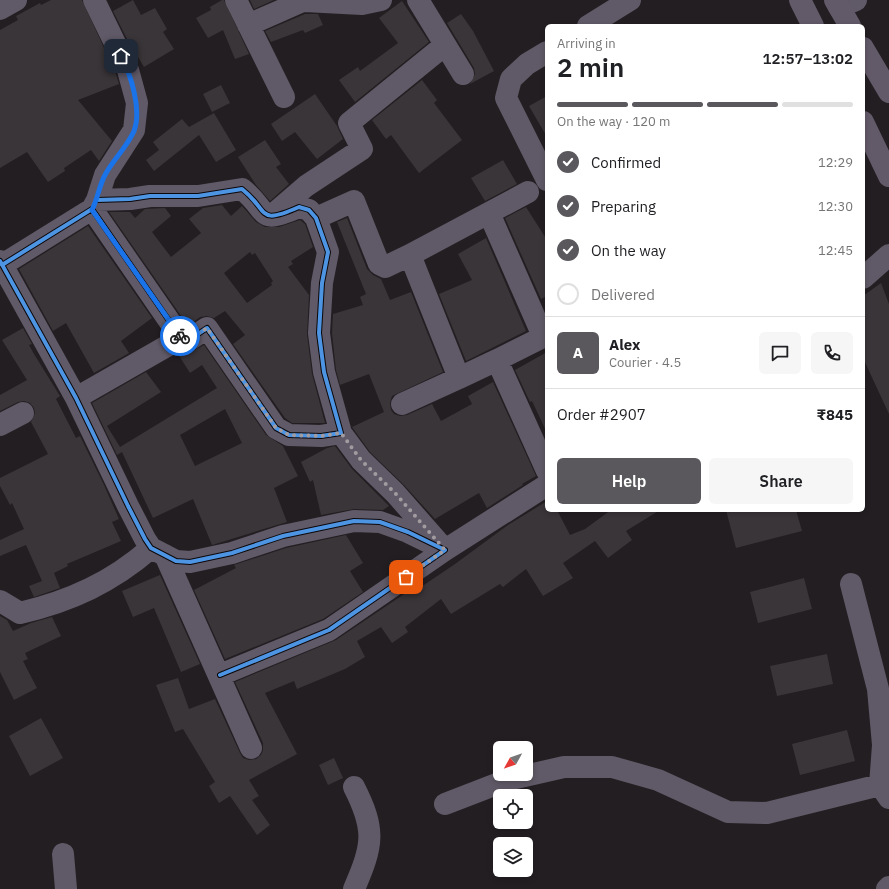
<!DOCTYPE html>
<meta charset="utf-8">
<style>
:root{--surface:#fff;--page:#f6f6f6;--text:#202124;--muted:#757577;--line:#e0e0e0;--accent:#5a585c}
body{margin:0;font-family:"IBM Plex Sans",sans-serif;background:var(--page);color:var(--text);height:100vh;display:flex;flex-direction:column;font-size:15px;white-space:nowrap}
*{box-sizing:border-box;margin:0}
p{font-size:13px;color:var(--muted)}
.icon{flex:none;width:22px;height:22px;fill:none;stroke:currentColor;stroke-width:2;stroke-linecap:round;stroke-linejoin:round}
.map{position:relative;flex:1;overflow:hidden}
.sheet{position:absolute;left:545px;top:24px;width:320px;height:488px;display:flex;flex-direction:column;background:var(--surface);border-radius:6px;box-shadow:0 2px 6px #0003}
.sheet>*{flex:none}
.needle{width:26px;rotate:230deg}
.controls{position:absolute;left:493px;top:741px;display:grid;gap:8px}
.controls a{display:grid;place-items:center;width:40px;height:40px;border-radius:6px;background:var(--surface);box-shadow:0 2px 6px #0003;font-size:20px}
.pin{position:absolute;display:grid;place-items:center;width:34px;height:34px;color:#fff;margin:-17px;border-radius:8px;box-shadow:0 2px 6px #0006}
.courier{position:absolute;display:grid;place-items:center;width:40px;height:40px;margin:-20px;border:3px solid #1a73e8;border-radius:50%;background:#fff;color:#222;box-shadow:0 1px 5px #0007}
.head em{font-style:normal;font-weight:600}
.head div{display:flex;flex-direction:column-reverse}
.head{display:flex;align-items:center;justify-content:space-between;height:68px;padding:0 12px}
h1{font-size:26px;font-weight:600;line-height:30px}
.bar{display:grid;grid-template-columns:repeat(4,1fr);gap:6px 4px;align-content:center;height:48px;padding:0 12px}
.bar i{height:5px;border-radius:3px;background:var(--line)}
.bar .on{background:var(--accent)}
.bar p{grid-column:span 4}
.line{display:flex;align-items:center;gap:10px;padding:0 12px;border-top:1px solid var(--line)}
.line div{flex:1}
.round{display:grid;place-items:center;flex:none;width:42px;height:42px;border-radius:6px;background:var(--page)}
ol{padding:0 12px;list-style:none}
li{display:flex;align-items:center;gap:12px;height:44px}
li p{margin-inline-start:auto}
li .icon{padding:4px;border-radius:50%;background:var(--accent);color:#fff;stroke-width:4}
li:last-child{color:var(--muted)}
li i{width:22px;height:22px;border:2px solid var(--line);border-radius:50%}
.button{display:flex;gap:8px;margin-top:auto;padding:8px 12px}
.button a{flex:1;height:46px;border-radius:6px;background:var(--accent);color:#fff;font-size:16px;font-weight:600;line-height:46px;text-align:center}
.button a+a{background:var(--page);color:var(--text)}
.map>svg:first-child{display:block}
.building{fill:#3a3538;fill-rule:evenodd}
.lines{fill:none;stroke-linecap:round;stroke-linejoin:round}
.minor{stroke:#605967;stroke-width:22}
.major{stroke:#625969;stroke-width:22}
.cycleway-casing{stroke:#0c080a;stroke-width:6}
.cycleway{stroke:#4d94e3;stroke-width:4}
.done{stroke:#a29ca1;stroke-width:4;stroke-dasharray:0 7.2}
.route{stroke:#1a73e8;stroke-width:5}
</style>
<div class="map">
<svg width="889" height="889" viewBox="0 0 889 889">
<rect width="100%" height="100%" fill="#231e22"/>
<path class="building" d="M51 0H82L116 74 119 84 78 100 112 141 99 161 91 150 64 168 65 171 48 182 27 152 0 168V30L18 20 16 16 40 3 41 5Z
M133 0 141 15 155 8 167 29 163 32 174 49 144 67 127 39 113 11Z
M222 0H224L249 54 235 59 223 30 208 38 196 18 211 10 210 7Z
M250 0H274L254 9Z
M402 1 429 42 355 102 339 80 358 67 360 71 398 43 379 18Z
M305 14H318L323 25 305 33 303 30 271 42 265 31Z
M461 14 473 31 494 71 470 84 475 74 474 68 447 23Z
M422 80 437 100 434 103 462 140 419 173 391 135 386 139 372 120Z
M221 85 230 103 212 112 203 94Z
M315 94 337 126 343 139 317 159 295 132 282 141 271 124Z
M547 96V137L529 106Z
M214 113 236 150 216 162 199 135 154 171 146 160 159 150 153 142 182 119 189 127Z
M265 140 281 164 276 167 289 184 270 201 256 185 238 157Z
M503 160 517 184 485 201 471 178Z
M222 205 231 216 242 206 256 222 265 227H279L300 220 305 224 313 247 291 261 293 264 288 267 309 295 307 334 312 374 325 423H292L285 418 233 344 245 335 225 311 214 318 207 316 200 317 188 326 109 212H130L135 218 145 209 165 208 171 216 152 232 171 257 201 233 189 219 203 208ZM250 252 252 255 255 253 273 281 271 283 272 285 247 303 224 273Z
M526 207 547 240V296L541 299 505 218Z
M347 218 367 269 373 275 381 279 390 300 411 292 443 372 392 396 390 403 391 410 394 414 400 416 407 415 432 404 441 421 472 404 468 396 493 382 536 476 522 484 523 485 487 508 479 493 435 519 404 485 370 452 352 427 384 412 369 374 340 385 336 370 332 333 333 314 363 305 360 297 366 294 337 222Z
M88 226 152 318 121 341 129 353 94 373 66 323 53 331 19 269Z
M486 238 526 331 466 361 439 294 472 280 458 254Z
M881 283 889 304V414L863 358V296Z
M23 328 32 344 29 345 34 354 60 396 56 399 76 438 80 436 104 485 119 519 112 522 121 541 67 564 68 566 54 573 60 588 34 597 29 586 42 581 26 545 0 556V540L24 529 12 503 10 505 0 486V478L48 454 31 422 35 413 34 408 30 403 24 401 18 402 0 411V395L27 380 2 340Z
M204 345 266 435 283 446 298 476 274 488 287 522 212 545 193 499 153 518 122 452 117 455 92 403 146 372 161 392 107 426 120 447 217 388 202 365 190 373 178 354 183 351 191 352ZM225 409 242 443 195 466 180 435Z
M547 352V433L532 401 530 402 515 370Z
M335 446 352 469 389 506 383 510 354 509 321 515 313 480 310 482 301 462 327 448Z
M547 501V510H557L570 535 585 529 611 510H660L626 531 632 540 608 558 595 541 563 563 573 578 543 596 526 569 503 587 500 584 451 614 441 599 405 627 408 632 392 643 381 627 357 641 365 657 345 669 297 689 294 681 265 693 297 754 249 780 259 796 252 800 270 825 257 835 230 796 219 803 209 786 215 782 183 729 175 732 156 685 178 678 189 709 215 699 240 753 243 758 249 760 256 759 261 755 263 750V743L235 682 336 640 413 588 415 591 455 564 508 525Z
M726 510H796L802 531 736 548Z
M346 535 363 563 350 571 363 592 323 619 225 659 194 590 236 568 234 565 286 548Z
M160 575 200 664 181 672 154 608 133 617 122 591Z
M804 578 812 609 758 623 750 592Z
M0 616 7 620 13 631 31 623 52 617 61 636 25 653 28 659 23 661 37 688 14 700 0 672Z
M827 654 833 684 777 696 770 666Z
M41 718 63 758 30 776 9 736Z
M847 730 855 761 800 775 792 744Z
M334 758 343 778 328 785 319 765Z"/>
<g class="lines">
<path class="minor" d="M236 0 284 97
M418 0 463 74
M305 1 362 4 381 0
M839 7 856 0
M0 9 16 0
M248 25 305 0
M588 26 630 0
M547 52 527 64 511 79 506 98 547 180
M92 209 97 200 105 175 134 130 137 103 128 70 94 0
M277 211 306 186 362 149 349 123 445 45
M489 213 543 336
M316 218 354 201 379 264 385 267 410 255 459 378 497 360
M410 255 528 192
M0 261 76 398 128 506 145 539 151 548 176 561 190 562 232 553 283 536 354 521 380 522 408 532 445 550 329 630 220 675
M2 265 92 209 181 338 189 340 207 328 276 428 289 435 321 436 341 433 324 372 319 333 322 283 328 252 316 218 309 210 299 207C256 226 270 211 242 189L198 196H150L130 199 97 200
M863 278 889 255
M547 335 497 360 547 471
M76 398 181 338
M402 404 459 378
M0 425 23 413
M341 433 361 460 395 493 445 550 547 485
M165 555 251 748
M851 584 878 689 883 745 880 785 889 798
M0 601 20 613C71 601 112 582 151 548
M445 804 507 780 564 767H612L658 780 728 812 767 813 880 785
M63 854 66 889
M354 889C373 845 376 830 354 787
M887 889 889 887"/>
<path class="major" d="M800 0 813 26
M835 0 850 26
M863 48 889 92
M863 122 889 176"/>
<defs>
<path id="cycleway" d="M0 261 76 398 128 506 145 539 151 548 176 561 190 562 232 553 283 536 354 521 380 522 408 532 445 550 329 630 220 675
M2 265 92 209 181 338 189 340 207 328 276 428 289 435 321 436 341 433 324 372 319 333 322 283 328 252 316 218 309 210 299 207C256 226 270 211 242 189L198 196H150L130 199 97 200"/>
</defs>
<use href="#cycleway" class="cycleway-casing"/>
<use href="#cycleway" class="cycleway"/>
</g>
<g class="lines">
<path class="done" d="M180 336 189 340 207 328 276 428 289 435 321 436 341 433 361 460 395 493 445 550 406 577"/>
<path class="route" d="M121 56C131 75 142 110 134 131 127 147 113 160 105 175 99 186 98 198 92 210L180 336"/>
</g>
</svg>
<div class="controls">
<a><svg class="needle" viewBox="-14 -14 28 28"><path d="M0-13l5 13h-10z" fill="#e53935"/><path d="M0 13l5-13h-10z" fill="#757577"/></svg></a>
<a><svg class="icon" aria-label="locate" viewBox="0 0 24 24"><circle cx="12" cy="12" r="6"/><path d="M12 2v4M12 18v4M2 12h4M18 12h4"/></svg></a>
<a><svg class="icon" aria-label="layers" viewBox="0 0 24 24"><path d="M12 4l9 5-9 5-9-5zM3 14l9 5 9-5"/></svg></a>
</div>
<div class="pin" style="left:406px;top:577px;background:#ea580c"><svg class="icon" aria-label="bag" viewBox="0 0 24 24"><path d="M5 8h14l-1 12H6zM9 8a3 3 0 0 1 6 0"/></svg></div>
<div class="pin" style="left:121px;top:56px;background:#1f2937"><svg class="icon" aria-label="home" viewBox="0 0 24 24"><path d="M3 11l9-7 9 7M6 9v11h12V9"/></svg></div>
<div class="courier" style="left:180px;top:336px"><svg class="icon" aria-label="bike" viewBox="0 0 24 24"><circle cx="6" cy="16" r="4"/><circle cx="18" cy="16" r="4"/><path d="M6 16l4-8h5l3 8M10 8l3 8H6M13 5h3"/></svg></div>
<section class="sheet">
<div class="head"><div><h1>2 min</h1><p>Arriving in</p></div><em>12:57–13:02</em></div>
<div class="bar"><i class="on"></i><i class="on"></i><i class="on"></i><i></i><p>On the way · 120 m</p></div>
<ol>
<li><svg class="icon" aria-label="check" viewBox="0 0 24 24"><path d="M5 12l5 5 9-10"/></svg>Confirmed<p>12:29</p></li>
<li><svg class="icon" aria-label="check" viewBox="0 0 24 24"><path d="M5 12l5 5 9-10"/></svg>Preparing<p>12:30</p></li>
<li><svg class="icon" aria-label="check" viewBox="0 0 24 24"><path d="M5 12l5 5 9-10"/></svg>On the way<p>12:45</p></li>
<li><i></i>Delivered</li>
</ol>
<div class="line" style="height:72px"><b class="round" style="background:var(--accent);color:#fff">A</b><div><b>Alex</b><p>Courier · 4.5</p></div><a class="round"><svg class="icon" aria-label="chat" viewBox="0 0 24 24"><path d="M4 5h16v11H9l-5 4z"/></svg></a><a class="round"><svg class="icon" aria-label="phone" viewBox="0 0 24 24"><path d="M5 4h4l2 5-3 2q2 4 5 5l2-3 5 2v4C11 20 4 13 5 4z"/></svg></a></div>
<div class="line" style="height:52px"><div>Order #2907</div><b>₹845</b></div>
<div class="button"><a>Help</a><a>Share</a></div>
</section>
</div>
